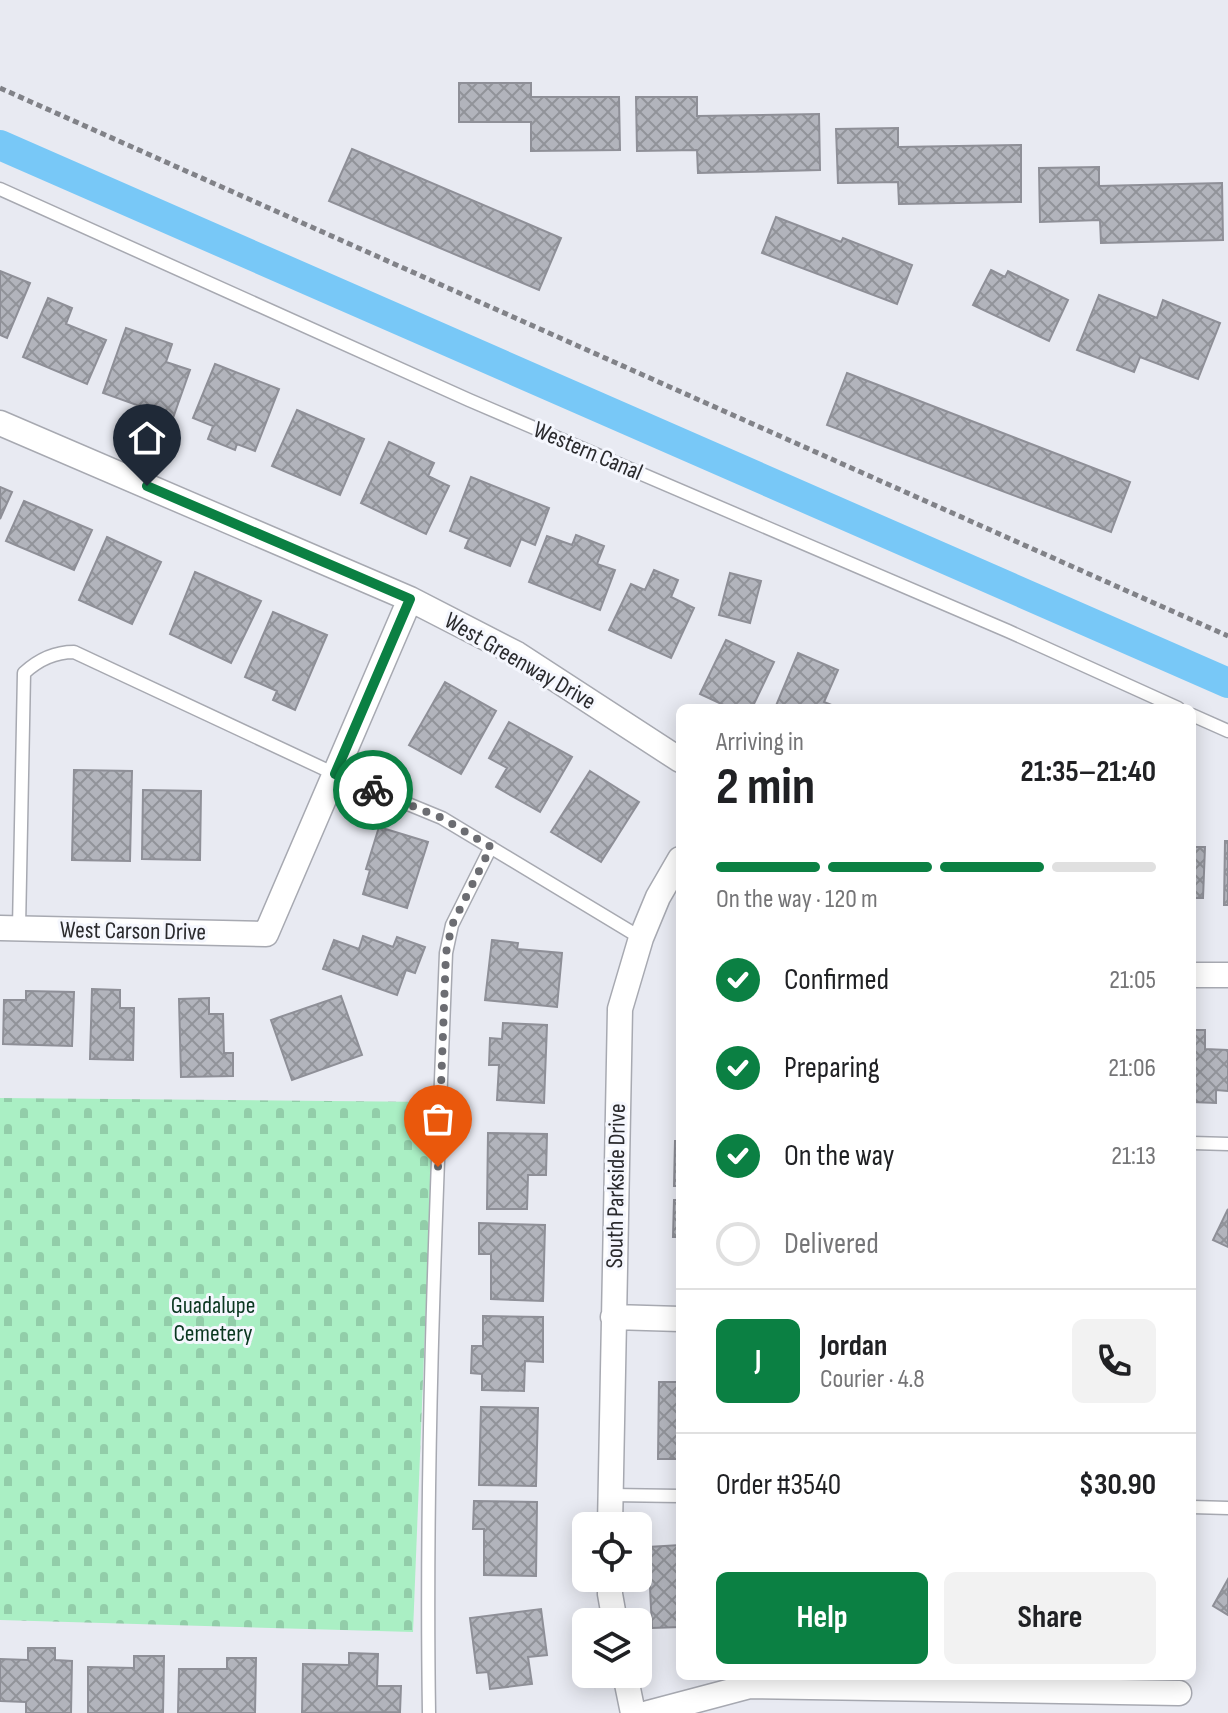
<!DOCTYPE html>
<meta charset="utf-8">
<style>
:root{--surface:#fff;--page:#f2f2f2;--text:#202124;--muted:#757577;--line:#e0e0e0;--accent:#0b8043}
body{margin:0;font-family:"Sofia Sans Condensed",sans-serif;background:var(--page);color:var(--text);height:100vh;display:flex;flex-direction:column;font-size:30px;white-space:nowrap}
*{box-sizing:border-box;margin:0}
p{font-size:26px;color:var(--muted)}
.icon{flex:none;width:44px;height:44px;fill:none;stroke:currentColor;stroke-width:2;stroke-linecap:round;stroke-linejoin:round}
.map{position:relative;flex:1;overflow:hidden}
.panel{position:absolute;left:676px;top:704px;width:520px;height:976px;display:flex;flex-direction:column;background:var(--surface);border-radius:12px;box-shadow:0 4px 20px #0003}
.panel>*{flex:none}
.controls{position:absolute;left:572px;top:1512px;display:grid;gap:16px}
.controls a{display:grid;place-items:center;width:80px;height:80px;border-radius:12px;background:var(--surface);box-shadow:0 4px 20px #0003;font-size:40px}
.pin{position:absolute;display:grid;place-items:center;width:68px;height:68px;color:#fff;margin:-82px -34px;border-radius:50% 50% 50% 0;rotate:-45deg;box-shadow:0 0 8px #0007}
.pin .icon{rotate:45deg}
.courier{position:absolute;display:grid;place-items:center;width:80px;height:80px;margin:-40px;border:6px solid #0b8043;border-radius:50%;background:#fff;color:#222;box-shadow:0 2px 10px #0007}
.summary em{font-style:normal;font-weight:700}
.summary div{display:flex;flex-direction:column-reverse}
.summary{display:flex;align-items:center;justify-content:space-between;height:136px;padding:0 40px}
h1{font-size:52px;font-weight:700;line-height:60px}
.bar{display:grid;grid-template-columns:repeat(4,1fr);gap:12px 8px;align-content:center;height:96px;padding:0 40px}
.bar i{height:10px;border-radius:6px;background:var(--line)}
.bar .on{background:var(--accent)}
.bar p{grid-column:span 4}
.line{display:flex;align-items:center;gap:20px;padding:0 40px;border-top:2px solid var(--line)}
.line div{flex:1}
.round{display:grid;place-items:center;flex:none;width:84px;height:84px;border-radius:12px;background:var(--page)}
ol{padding:0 40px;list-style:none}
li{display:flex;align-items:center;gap:24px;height:88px}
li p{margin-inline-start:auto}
li .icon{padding:8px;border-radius:50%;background:var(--accent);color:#fff;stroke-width:4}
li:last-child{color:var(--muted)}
li i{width:44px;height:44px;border:4px solid var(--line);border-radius:50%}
.primary-button{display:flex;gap:16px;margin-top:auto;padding:16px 40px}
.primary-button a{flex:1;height:92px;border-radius:12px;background:var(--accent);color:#fff;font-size:32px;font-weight:700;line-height:92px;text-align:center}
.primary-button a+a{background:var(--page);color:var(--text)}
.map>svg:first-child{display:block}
.cemetery{fill:url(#cemetery-stones)}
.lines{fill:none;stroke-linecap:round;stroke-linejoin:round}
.canal{stroke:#78c8f7;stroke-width:30}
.building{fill:url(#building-cross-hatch);stroke:#8e8f97;stroke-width:2}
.service-casing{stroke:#a7a9b1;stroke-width:15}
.minor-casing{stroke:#a7a9b1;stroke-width:27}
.path{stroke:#818288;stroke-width:5;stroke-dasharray:6 4;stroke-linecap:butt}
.service{stroke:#fff;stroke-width:12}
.minor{stroke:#fff;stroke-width:24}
.done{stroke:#6c6d72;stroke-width:8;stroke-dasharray:0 14.4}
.route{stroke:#0b8043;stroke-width:10}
.labels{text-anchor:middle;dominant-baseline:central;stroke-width:6;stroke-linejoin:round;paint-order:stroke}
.street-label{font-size:24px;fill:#2a2a2d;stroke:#f5f7fe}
.park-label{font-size:24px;fill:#0a3720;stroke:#f5f7fe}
</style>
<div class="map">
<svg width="1228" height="1713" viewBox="0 0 1228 1713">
<defs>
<pattern id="cemetery-stones" width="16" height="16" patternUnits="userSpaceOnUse" patternTransform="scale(2)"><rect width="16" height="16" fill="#aaefc4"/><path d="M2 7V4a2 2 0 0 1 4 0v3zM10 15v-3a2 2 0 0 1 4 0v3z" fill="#92cda9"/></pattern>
<pattern id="building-cross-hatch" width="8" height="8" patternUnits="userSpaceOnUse" patternTransform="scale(2)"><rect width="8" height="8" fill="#b2b4bc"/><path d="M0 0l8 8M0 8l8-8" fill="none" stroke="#919399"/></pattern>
</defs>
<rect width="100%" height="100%" fill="#e8eaf2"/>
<path class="cemetery" d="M0 1098 434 1102 413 1632 0 1620Z"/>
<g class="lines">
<path class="canal" d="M0 145 1228 683"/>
</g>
<path class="building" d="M459 83H531V97H619L620 150 531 151V122H459Z
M636 97H697V116L819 114 820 170 698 173 697 150 637 151Z
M898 128V147L1021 145V202L899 204 898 182 838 183 836 129Z
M352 149 561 238 539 290 329 201Z
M1099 167V186L1222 183 1223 240 1101 243 1100 220 1040 222 1039 168Z
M776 217 841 242 843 238 912 265 897 304 762 253Z
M991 270 1005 277 1008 271 1068 300 1049 341 973 305Z
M0 271 30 283 7 338 0 335Z
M1099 295 1157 318 1163 300 1220 323 1198 379 1140 357 1134 372 1077 350Z
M48 298 72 308 66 324 106 340 87 384 23 357Z
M126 328 172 344 166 362 190 370 173 418 103 393Z
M215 364 279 389 255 451 237 444 235 450 208 439 213 426 193 418Z
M847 373 1130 482 1111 532 827 425Z
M297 410 364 439 340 495 272 466Z
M389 442 434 463 428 476 449 486 426 534 361 503Z
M471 477 549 508 535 545 521 539 510 566 465 548 469 539 450 531Z
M0 487 12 492 0 519Z
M24 501 92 530 74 570 6 541Z
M576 535 604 546 597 564 615 570 600 610 529 582 547 536 572 545Z
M107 537 161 562 132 624 79 600Z
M654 570 678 580 671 597 694 608 671 658 609 630 631 584 645 590Z
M195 572 261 601 231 663 170 634Z
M730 573 761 581 750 623 719 615Z
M273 612 327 635 295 710 273 700 277 691 245 677Z
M726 640 774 662 752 708H730L700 694Z
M798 653 838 670 824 702 839 708H775Z
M445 682 496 711 461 774 409 745Z
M509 722 572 757 540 812 496 787 507 768 489 758Z
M74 770 132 771 130 861 72 860Z
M590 771 639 802 601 862 551 832Z
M143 790 201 791 200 860 142 859Z
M379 827 428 842 407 908 363 894 370 870 366 869Z
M1225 841H1228V905H1224Z
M1192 847H1205L1203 898H1192Z
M363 936 393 947 397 937 425 947 415 973 406 970 397 995 323 969 334 940 359 949Z
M492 940 518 943 517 949 562 953 557 1007 485 1000Z
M92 989 120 990V1008H134L133 1060 90 1059Z
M26 991 74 992 72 1046 3 1044 4 1000H26Z
M341 996 362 1055 292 1080 271 1020Z
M209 998V1014H223L224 1053H233V1076L181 1077 179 999Z
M503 1023 547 1025 544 1103 497 1100 499 1065H489L490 1038 502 1039Z
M1192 1030H1205V1049L1228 1050V1091L1216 1090V1103L1192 1102Z
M488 1133 547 1134 546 1175H528L527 1209H487Z
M675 1141H680V1186H674Z
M674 1200H680V1237H673Z
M1228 1209V1247L1213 1240Z
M479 1223 545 1225 543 1301 491 1299V1254H479Z
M483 1316 543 1317V1362L525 1361 524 1391 482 1390V1374L471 1373 472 1346H483Z
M659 1382H680V1459H658Z
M481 1407 538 1408 536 1486 479 1485Z
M474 1501 537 1502 536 1576 484 1575V1529H473Z
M680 1545V1627L652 1628 648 1547Z
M1228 1579V1615L1213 1606Z
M541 1609 547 1655 528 1657 532 1684 490 1689 488 1672 477 1673 470 1618Z
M28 1648H55V1660L72 1661 71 1713H26V1702L0 1701V1659L28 1660Z
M349 1653 378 1654 377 1686H401L400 1712 302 1713 303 1664 349 1665Z
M134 1656H164L163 1713H88V1667L134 1668Z
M227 1658H256L255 1713H178L179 1669H227Z"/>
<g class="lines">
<defs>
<path id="service" d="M0 189 469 400 1008 631 1178 708
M1192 715 1228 731
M19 928 24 673C38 660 54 652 74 652L335 774 442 818 641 938
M1192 1143 1228 1144
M611 1495 680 1496
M1192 1507 1228 1508
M429 1713C425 1460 436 1206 446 953L452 925 491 847"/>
<path id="minor" d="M0 423 410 599 517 654 680 760
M0 928 266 934 410 599
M1192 975H1228
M613 1317 680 1319
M610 1526 620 1009 641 938 658 897 680 859
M610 1578V1594L615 1622
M625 1674 633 1713
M648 1713 750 1686 1179 1693"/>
</defs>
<use href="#service" class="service-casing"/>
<use href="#minor" class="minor-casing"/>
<path class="path" d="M0 88 1228 636"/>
<use href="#service" class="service"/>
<use href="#minor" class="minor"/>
</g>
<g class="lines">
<path class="done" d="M373 790 442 818 491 847 452 925 446 953 438 1167"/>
<path class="route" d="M147 486 410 599 335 774 373 790"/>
</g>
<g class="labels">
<g class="street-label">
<text transform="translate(588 451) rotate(23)">Western Canal</text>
<text transform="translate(520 661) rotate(30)">West Greenway Drive</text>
<text transform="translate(133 931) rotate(1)">West Carson Drive</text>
<text transform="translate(616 1186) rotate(-89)">South Parkside Drive</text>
</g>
<g class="park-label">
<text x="213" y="1305">Guadalupe<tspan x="213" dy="28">Cemetery</tspan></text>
</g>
</g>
</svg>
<div class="controls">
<a><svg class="icon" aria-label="locate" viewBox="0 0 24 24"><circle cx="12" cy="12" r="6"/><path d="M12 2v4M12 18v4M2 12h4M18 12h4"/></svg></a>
<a><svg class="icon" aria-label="layers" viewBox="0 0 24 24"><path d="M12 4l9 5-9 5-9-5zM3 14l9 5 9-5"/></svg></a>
</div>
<div class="pin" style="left:438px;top:1167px;background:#ea580c"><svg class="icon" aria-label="bag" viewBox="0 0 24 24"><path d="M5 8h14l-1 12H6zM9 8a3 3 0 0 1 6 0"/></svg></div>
<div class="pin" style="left:147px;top:486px;background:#1f2937"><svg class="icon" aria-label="home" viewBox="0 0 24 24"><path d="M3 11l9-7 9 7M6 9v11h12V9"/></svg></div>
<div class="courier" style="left:373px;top:790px"><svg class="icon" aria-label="bike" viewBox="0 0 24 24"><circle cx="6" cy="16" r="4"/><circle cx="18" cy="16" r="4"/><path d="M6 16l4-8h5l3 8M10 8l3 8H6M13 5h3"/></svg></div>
<section class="panel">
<div class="summary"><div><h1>2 min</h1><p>Arriving in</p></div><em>21:35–21:40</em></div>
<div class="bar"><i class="on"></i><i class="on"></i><i class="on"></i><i></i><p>On the way · 120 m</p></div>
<ol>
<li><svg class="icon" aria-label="check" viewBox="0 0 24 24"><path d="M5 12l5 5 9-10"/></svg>Confirmed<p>21:05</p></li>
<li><svg class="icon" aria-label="check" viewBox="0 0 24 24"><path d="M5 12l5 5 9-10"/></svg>Preparing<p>21:06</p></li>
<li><svg class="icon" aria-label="check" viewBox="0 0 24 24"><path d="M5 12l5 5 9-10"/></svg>On the way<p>21:13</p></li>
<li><i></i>Delivered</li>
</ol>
<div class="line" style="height:144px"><b class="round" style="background:var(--accent);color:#fff">J</b><div><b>Jordan</b><p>Courier · 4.8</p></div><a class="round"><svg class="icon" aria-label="phone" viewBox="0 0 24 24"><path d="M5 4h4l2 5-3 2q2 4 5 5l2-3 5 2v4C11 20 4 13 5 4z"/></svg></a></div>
<div class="line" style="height:104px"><div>Order #3540</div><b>$30.90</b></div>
<div class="primary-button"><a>Help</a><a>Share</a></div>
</section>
</div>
